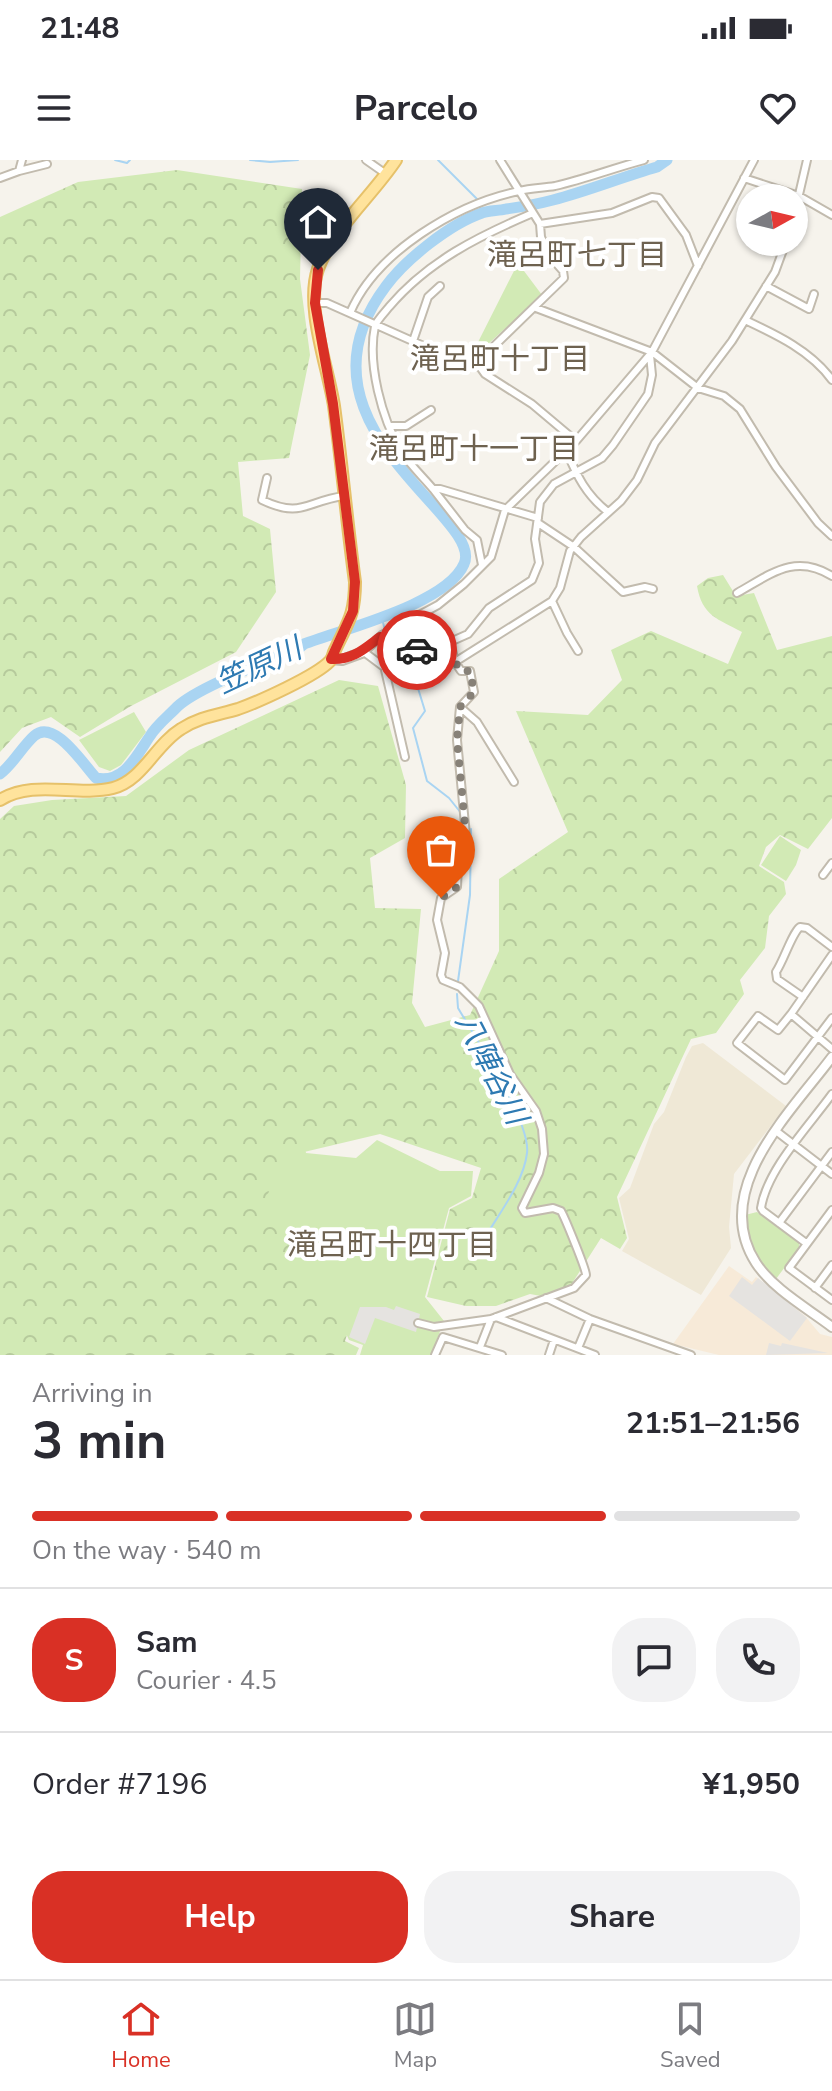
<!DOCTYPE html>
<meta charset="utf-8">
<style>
:root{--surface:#fff;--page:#f2f2f3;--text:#2b2b33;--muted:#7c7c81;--line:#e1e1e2;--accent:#d93025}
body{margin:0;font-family:"Nunito Sans","Noto Sans JP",sans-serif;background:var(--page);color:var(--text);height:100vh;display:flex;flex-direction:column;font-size:30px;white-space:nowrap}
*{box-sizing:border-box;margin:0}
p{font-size:26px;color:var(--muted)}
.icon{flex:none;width:44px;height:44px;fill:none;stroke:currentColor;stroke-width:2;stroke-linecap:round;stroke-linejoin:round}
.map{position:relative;height:1195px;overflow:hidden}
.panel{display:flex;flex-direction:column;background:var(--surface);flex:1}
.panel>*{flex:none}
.needle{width:52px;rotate:82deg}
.controls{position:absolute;left:736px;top:24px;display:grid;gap:16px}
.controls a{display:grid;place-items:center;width:72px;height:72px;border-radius:50%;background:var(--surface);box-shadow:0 2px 6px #0004;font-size:40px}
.pin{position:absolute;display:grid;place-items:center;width:68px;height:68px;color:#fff;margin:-82px -34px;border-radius:50% 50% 50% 0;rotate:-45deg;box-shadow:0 0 8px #0007}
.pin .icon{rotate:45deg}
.courier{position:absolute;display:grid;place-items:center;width:80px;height:80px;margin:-40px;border:6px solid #d93025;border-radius:50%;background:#fff;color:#222;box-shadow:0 2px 10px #0007}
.headline em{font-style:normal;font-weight:700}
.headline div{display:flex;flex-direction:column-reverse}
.headline{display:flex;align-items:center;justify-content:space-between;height:136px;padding:0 32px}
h1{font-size:52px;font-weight:700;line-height:60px}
.bar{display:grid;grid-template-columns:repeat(4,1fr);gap:12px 8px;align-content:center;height:96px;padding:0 32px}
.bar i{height:10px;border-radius:6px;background:var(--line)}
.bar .active{background:var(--accent)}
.bar p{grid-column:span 4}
.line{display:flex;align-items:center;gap:20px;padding:0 32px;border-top:2px solid var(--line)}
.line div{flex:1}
.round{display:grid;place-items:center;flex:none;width:84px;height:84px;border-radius:32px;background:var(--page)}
.action{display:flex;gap:16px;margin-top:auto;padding:16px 32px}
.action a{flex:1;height:92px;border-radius:32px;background:var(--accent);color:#fff;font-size:32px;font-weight:700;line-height:92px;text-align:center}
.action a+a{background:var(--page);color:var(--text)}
.status{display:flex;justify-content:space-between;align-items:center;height:56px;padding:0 40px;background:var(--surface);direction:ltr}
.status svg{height:22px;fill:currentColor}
header{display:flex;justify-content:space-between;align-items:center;height:104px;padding:0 32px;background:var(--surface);font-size:36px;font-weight:700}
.dock{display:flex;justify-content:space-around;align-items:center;height:112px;border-top:2px solid var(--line);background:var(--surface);font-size:22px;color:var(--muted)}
.dock a{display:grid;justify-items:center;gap:4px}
.dock .active{color:var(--accent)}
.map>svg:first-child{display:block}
.commercial{fill:#f7ead8}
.education{fill:#efe8d6}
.green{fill:#d2eab5}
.forest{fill:url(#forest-crowns)}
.parking{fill:#e5e3e0}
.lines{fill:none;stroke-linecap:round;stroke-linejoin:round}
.stream{stroke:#a9d4f2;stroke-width:2}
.river{stroke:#a9d4f2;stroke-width:11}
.minor-casing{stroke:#c2bbae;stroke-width:10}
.tertiary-casing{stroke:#c2bbae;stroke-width:12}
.primary-casing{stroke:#e6c16a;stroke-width:14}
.minor{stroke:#fff;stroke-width:6}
.tertiary{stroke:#fff;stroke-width:8}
.primary{stroke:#ffe39c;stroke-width:10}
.done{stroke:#878178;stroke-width:8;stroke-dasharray:0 14.4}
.route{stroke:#d93025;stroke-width:10}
.labels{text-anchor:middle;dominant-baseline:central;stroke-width:8;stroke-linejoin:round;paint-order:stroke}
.neighbourhood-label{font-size:30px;fill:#6e6250;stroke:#fff}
.water-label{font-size:30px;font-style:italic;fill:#2e7ab2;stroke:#fff}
</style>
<div class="status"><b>21:48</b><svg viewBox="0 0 49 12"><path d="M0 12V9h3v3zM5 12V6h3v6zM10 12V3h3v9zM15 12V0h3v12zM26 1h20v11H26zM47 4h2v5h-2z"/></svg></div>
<header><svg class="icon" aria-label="menu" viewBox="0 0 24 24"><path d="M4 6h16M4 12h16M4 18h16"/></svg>Parcelo<svg class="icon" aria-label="heart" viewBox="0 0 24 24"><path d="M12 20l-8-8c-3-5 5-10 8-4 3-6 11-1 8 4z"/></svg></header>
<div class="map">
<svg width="832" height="1195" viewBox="0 0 832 1195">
<defs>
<pattern id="forest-crowns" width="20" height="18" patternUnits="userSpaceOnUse" patternTransform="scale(2)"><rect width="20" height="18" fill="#d2eab5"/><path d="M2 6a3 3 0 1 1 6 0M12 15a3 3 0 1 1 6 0" fill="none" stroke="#b6ca9c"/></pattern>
</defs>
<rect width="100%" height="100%" fill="#f6f3ec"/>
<path class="commercial" d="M729 1106 752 1122 756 1117 805 1156 820 1174 832 1177V1195H719L673 1184Z"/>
<path class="education" d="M703 883 786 946 734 1014 729 1067 731 1088 701 1135 622 1091 629 1079 619 1038 630 1028 654 964 664 952 686 897 692 886Z"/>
<path class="green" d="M518 103 542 135 487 185 478 198H470Z
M134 552 146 572 121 605 110 611 99 607 79 580Z
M780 676 801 690 796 705 786 721 761 705Z
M301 970 306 993 356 998 377 980 440 1011H473L471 1036 449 1048 425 1137 444 1161 431 1195H360L363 1185 349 1180 338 1156 306 1155 219 994Z
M757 1052 799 1082V1088L776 1119C756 1102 748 1081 745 1055Z"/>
<path class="forest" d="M177 10 302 29 300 119 310 195 289 298 238 302 243 356 270 369 276 432 236 492 131 546 80 577 51 557 22 568 0 592V57L78 22Z
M723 415 736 436 754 433 777 490 832 476V658L808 689 780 675 766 687 759 706 784 722 786 734 769 756 765 788 740 820 744 834 716 873 691 879 617 1037 627 1078 620 1089 601 1078 571 1125 541 1136 530 1134 496 1146H466L427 1137 450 1049 472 1038 481 1008 380 974 283 997 259 1056 289 1070C301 1120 311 1129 353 1156L345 1181 359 1188 356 1195H0V659L14 646 52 640 126 636 189 590 339 520 378 526 406 625 405 678 370 698 375 748 421 749 412 843 425 867 470 855 499 791V719L568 672 516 551 588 555 622 520 611 490 651 471 728 504 742 472C718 459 702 456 697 426L708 418Z"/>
<path class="parking" d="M742 1117 752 1125 758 1118 807 1158 790 1181 729 1136Z
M396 1146 420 1154 416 1172 375 1158 365 1184 349 1177 360 1147H386L394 1150Z
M769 1183 781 1186 782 1183 828 1193 766 1195Z"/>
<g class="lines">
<path class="stream" d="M115 0 127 3 130 0
M250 0 270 2 298 0
M438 0 477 39 482 52
M382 459 385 470
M390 492 396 505 414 520
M417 525 425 551 413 568 427 621 449 638 461 653
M458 821 470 735 471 669
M457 834 458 848C475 877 531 962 527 993 524 1020 503 1048 489 1071"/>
<path class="river" d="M0 614C14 603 21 588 34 576 54 558 83 604 96 618 124 624 137 595 150 576 156 566 167 557 175 549 192 530 259 505 285 493L297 490 304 484C343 469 447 444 464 404 486 357 281 265 386 126 406 99 450 64 482 53 489 50 498 51 506 49 521 47 538 44 553 40 588 31 622 17 657 7L667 0"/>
<defs>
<path id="minor" d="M366 0 386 14
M754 0 652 192 576 281 505 350 491 397 464 424 438 445 382 475 364 492 400 519 413 523 455 502 552 441 560 428 570 391 581 377 621 341 637 320 655 283 732 181 775 112 786 82
M19 11 47 4
M0 18 19 11 22 0
M744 18 799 36 832 55
M533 53C479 76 428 101 389 147 385 152 377 160 375 166 367 204 382 259 401 291 410 305 423 317 433 329H440L538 358
M794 56 807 0
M540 64 612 53 652 37 659 38 686 75 698 106
M766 126 809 149 814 134
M315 143H327L464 204 480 207 485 214 532 244 576 281
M536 148 652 192 698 228 724 236 740 249 776 307 818 363 832 376
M350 153C376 92 456 44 519 31 531 28 543 28 555 26 585 19 614 8 644 0
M745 160C777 175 811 191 832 220
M413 181 428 137 440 126
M480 207 489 191 564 118 563 111 549 95 541 77 540 64 500 0
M389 266H406L431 250
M566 290C577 316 586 335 608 352
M267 318 262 340C302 359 306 341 344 336
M433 329 465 370 477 380 482 405
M538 363 574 387 623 432 645 427 653 429
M737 433C771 414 795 393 832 416
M552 441 567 473 578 491
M380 477 386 488 406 493 450 482 468 474 489 448 532 420 539 403 535 379 540 342 554 324 602 298 613 285 648 234 652 215 650 195
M385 510 405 597
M460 547 477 562 514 622
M823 715 832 703
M832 795 791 854 832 889
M803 837 777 819 776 812C784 800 792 773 800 767L807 768 832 787
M791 854 778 870 758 856 737 883 785 920 832 858
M776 971 832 1014
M832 1050 789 1108 832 1140
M779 1063 832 992
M806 1083 763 1051 761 1048C767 1009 809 966 832 934
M815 1128 832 1105
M546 1138 590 1159 691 1195
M496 1157 595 1195
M418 1163 434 1167 491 1159 574 1128 586 1115C586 1109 565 1058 561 1051L553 1048 525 1053 522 1048 539 1013 544 994 542 969 536 951 510 914 479 846 460 827 443 820 441 815 445 793 437 760 441 738 457 727 458 706 468 696 457 580 460 547 474 532 470 511H461L455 502 450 482
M480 1187 491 1159
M578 1188 590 1159
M435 1195 443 1177 502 1195
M549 1195 554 1180"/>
<path id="tertiary" d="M331 499 342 500 364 492
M832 897C791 952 709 1030 756 1103 773 1129 807 1148 832 1167"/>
<path id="primary" d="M0 640C34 619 76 637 113 628 143 620 155 585 181 569 199 557 218 555 238 549 258 542 316 516 330 501 334 496 332 496 335 490 348 462 355 455 355 422 347 363 342 305 334 246 328 207 305 147 318 109 332 70 373 35 396 0"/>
</defs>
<use href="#minor" class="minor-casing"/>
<use href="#tertiary" class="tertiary-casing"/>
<use href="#primary" class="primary-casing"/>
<use href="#minor" class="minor"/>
<use href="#tertiary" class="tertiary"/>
<use href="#primary" class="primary"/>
</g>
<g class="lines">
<path class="done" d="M417 490 450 482 455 502 461 511H470L474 532 460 547 457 580 468 696 458 706 457 727 441 738"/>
<path class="route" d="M318 110 315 143 333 244 355 422 353 451 331 499C353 500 364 489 380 477L386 488 398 492 417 490"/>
</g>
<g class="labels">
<g class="neighbourhood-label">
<text x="577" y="95">滝呂町七丁目</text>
<text x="500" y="199">滝呂町十丁目</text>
<text x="474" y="289">滝呂町十一丁目</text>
<text x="392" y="1085">滝呂町十四丁目</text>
</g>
<g class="water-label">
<text transform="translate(259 506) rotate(-25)">笠原川</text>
<text transform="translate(491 909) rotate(63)">八陣谷川</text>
</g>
</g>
</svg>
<div class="controls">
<a><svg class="needle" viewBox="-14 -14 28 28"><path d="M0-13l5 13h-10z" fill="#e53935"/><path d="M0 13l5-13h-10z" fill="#7c7c81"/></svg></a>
</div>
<div class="pin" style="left:441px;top:738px;background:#ea580c"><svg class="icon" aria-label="bag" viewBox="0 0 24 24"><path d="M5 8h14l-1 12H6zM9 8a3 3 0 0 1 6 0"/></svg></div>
<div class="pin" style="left:318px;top:110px;background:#1f2937"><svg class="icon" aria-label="home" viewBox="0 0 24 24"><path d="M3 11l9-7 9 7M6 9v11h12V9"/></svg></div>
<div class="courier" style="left:417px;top:490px"><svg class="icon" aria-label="car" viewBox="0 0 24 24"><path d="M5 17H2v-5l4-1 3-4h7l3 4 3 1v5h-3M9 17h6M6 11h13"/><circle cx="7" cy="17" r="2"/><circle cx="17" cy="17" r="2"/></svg></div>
</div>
<section class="panel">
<div class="headline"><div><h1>3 min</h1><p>Arriving in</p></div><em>21:51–21:56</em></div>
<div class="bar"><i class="active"></i><i class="active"></i><i class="active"></i><i></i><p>On the way · 540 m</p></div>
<div class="line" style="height:144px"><b class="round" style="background:var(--accent);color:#fff">S</b><div><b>Sam</b><p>Courier · 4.5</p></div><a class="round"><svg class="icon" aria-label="chat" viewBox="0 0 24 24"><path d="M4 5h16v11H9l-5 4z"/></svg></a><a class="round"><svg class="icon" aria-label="phone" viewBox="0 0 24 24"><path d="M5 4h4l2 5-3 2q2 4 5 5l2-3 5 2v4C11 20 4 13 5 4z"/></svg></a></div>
<div class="line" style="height:104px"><div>Order #7196</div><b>¥1,950</b></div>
<div class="action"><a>Help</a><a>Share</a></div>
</section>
<nav class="dock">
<a class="active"><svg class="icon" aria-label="home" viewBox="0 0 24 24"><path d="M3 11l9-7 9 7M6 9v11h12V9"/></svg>Home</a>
<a><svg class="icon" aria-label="map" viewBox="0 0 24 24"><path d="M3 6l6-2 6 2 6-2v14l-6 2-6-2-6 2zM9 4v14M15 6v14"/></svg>Map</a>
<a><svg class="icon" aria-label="saved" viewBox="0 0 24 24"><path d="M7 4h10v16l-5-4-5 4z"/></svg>Saved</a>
</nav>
